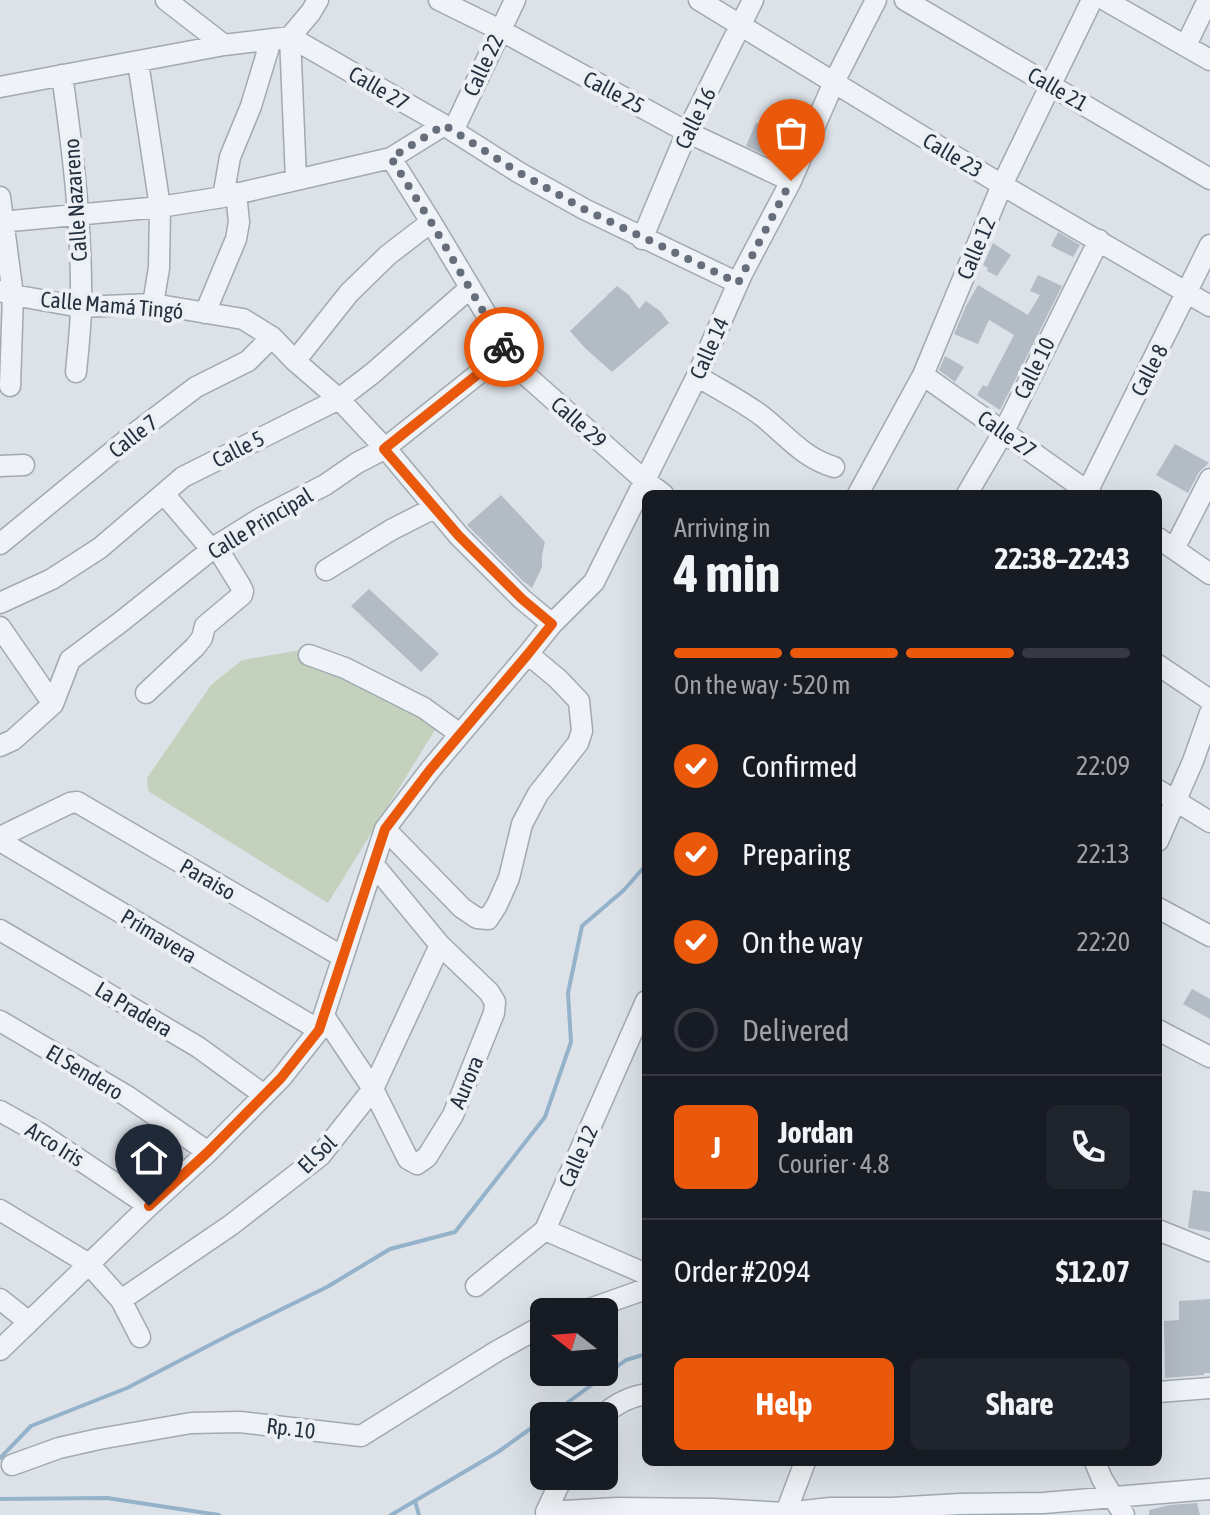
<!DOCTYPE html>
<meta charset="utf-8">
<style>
:root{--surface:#171b24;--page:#20242c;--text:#f1f3f6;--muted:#9ea1a6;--line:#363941;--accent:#ea580c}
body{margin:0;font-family:"Asap Condensed",sans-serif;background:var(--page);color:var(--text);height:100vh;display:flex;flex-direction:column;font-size:30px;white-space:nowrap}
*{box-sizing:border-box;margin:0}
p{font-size:26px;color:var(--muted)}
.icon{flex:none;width:44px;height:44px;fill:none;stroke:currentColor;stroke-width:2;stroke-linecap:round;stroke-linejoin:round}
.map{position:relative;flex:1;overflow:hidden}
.side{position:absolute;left:642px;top:490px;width:520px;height:976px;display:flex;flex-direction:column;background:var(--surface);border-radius:12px;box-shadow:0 8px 32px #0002}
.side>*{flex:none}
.needle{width:52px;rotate:287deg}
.tools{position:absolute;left:530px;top:1298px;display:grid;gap:16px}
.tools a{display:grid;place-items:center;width:88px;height:88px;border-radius:12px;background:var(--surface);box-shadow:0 8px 32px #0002;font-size:40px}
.pin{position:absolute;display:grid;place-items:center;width:68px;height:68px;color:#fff;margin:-82px -34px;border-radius:50% 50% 50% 0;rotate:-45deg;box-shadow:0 0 8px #0007}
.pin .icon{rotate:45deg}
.courier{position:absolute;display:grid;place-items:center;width:80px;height:80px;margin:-40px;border:6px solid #ea580c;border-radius:50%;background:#fff;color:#222;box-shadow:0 2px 10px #0007}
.summary em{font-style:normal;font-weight:700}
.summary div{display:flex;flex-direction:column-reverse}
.summary{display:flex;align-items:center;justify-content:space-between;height:136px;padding:0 32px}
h1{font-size:52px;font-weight:700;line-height:60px}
.bar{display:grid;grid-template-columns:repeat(4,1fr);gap:12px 8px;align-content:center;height:96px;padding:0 32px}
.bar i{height:10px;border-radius:6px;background:var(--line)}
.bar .selected{background:var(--accent)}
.bar p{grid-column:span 4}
.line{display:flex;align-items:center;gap:20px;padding:0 32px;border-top:2px solid var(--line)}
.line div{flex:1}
.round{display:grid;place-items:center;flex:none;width:84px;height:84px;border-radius:12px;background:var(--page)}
ol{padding:0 32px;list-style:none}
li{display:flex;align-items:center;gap:24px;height:88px}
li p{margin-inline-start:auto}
li .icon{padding:8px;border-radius:50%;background:var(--accent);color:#fff;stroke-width:4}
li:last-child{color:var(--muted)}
li i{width:44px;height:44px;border:4px solid var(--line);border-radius:50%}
.primary-button{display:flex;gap:16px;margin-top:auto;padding:16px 32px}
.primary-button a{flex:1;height:92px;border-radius:12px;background:var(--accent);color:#fff;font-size:32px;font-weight:700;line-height:92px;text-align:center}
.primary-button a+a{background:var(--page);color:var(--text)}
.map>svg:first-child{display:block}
.green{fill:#c4d2bd}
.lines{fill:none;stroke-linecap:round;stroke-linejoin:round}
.stream{stroke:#94b3cb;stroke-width:4}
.building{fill:#b3bbc5}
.minor-casing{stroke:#a1a9b2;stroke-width:23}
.minor{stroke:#eff2f6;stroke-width:20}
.done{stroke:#656e7a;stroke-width:8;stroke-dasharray:0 14.4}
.route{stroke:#ea580c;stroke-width:10}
.labels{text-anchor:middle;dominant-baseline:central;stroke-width:8;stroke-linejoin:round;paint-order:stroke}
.street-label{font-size:22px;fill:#25303f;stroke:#ecf0f5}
</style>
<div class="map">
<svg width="1210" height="1515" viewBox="0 0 1210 1515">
<rect width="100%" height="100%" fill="#dce2e8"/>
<path class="green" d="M301 650 438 725 328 903 148 791 147 778 211 685 242 660Z"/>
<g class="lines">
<path class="stream" d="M549 1416 626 1360 646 1354
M0 1458 31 1426 127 1388 231 1334 327 1287 390 1249 455 1232 545 1117 571 1042 568 993 582 926 624 890 646 865
M0 1499 107 1498 219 1515
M415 1501 419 1515
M391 1515 498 1452 544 1419"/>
</g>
<path class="building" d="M756 123 795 138 784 164 746 146Z
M1058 232 1080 245 1073 257 1051 246Z
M993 243 1011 255 997 276 987 271 988 268 983 265Z
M1038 275 1062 286 1000 410 977 395 983 385 987 387 1014 335 989 320 978 344 954 334 966 306 978 285 1028 315 1040 295 1030 291Z
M617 286 629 295 639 309 646 301 660 311 669 323 612 372 585 348 570 331Z
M945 356 964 367 955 382 939 370Z
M1175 444 1209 463 1199 472 1188 493 1156 475Z
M501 495 545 542 542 555V567L532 588 523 581 467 525Z
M369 589 439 654 421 672 351 606Z
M1192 989 1210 999V1019L1183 1004Z
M1193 1190 1210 1192V1232L1188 1228Z
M1210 1299V1373H1204V1375L1165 1378 1164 1321 1179 1320V1301Z
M1197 1503 1200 1515H1149V1510L1169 1505Z"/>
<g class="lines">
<defs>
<path id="minor" d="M166 0 224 45
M439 0 500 30 687 132 791 181
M699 0 1002 185 1210 306
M905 0 1210 179
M1105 0 1210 60
M1186 45 1208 0
M138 62 160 207 159 268 153 304
M62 75C73 152 82 226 81 304 81 327 78 350 76 372
M0 87 224 45 290 37 444 125 518 172 584 209 738 283
M453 131 515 0
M391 158 431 222 519 369 644 480 663 494
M296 179 290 37 311 12 318 0
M0 197 13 295 10 386
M223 197 230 157 251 106 271 40
M0 222 160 207 223 197 391 158 444 125
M642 239 687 132 753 0
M0 291 13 295 81 307 153 304 243 319 272 337 295 361 339 399 392 456 459 536 522 599 552 624
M205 313 236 239 239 222 236 193
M295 361 349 293 388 255 431 222
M923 375 1091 494
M697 376C718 389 742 401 762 416 786 435 803 458 834 467
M0 466 24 465
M164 494 212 550
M858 494 923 375 1002 185 1092 0
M967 494 1004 431 1099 240
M1086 494 1210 245
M1158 538 1210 574
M0 544 134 434 196 387 248 361 272 337
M1174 549 1210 479
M326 570 391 530 434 508
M0 603 52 579 100 548 183 477 339 399 373 373 470 288
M0 627 53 704
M309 655 345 668 424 708 460 734
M1158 665 1210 700
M146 693 195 647 202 638 205 626 242 595 243 591 240 585 216 546
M0 746 13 740 53 704 70 660 122 621 216 546 261 518 325 485 357 463 384 449 507 351
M1158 790 1210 822
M385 829 462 908 477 918 488 919 497 905 509 878 522 824 538 794 578 743 582 731 579 701 558 679 528 654
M0 837 70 803 77 802 343 957
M0 841 319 1030
M1158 841 1193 761 1210 713
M1158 908 1210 936
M0 930 198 1047 264 1095
M324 1016 373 1089 408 1159 417 1164 427 1157 453 1115 494 1013 495 1002 489 992 440 945 374 865
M0 1021 127 1096 208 1152
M1158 1030 1210 1057
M0 1111 41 1134 149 1206
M0 1210 89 1264 121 1300 140 1337
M545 1230 646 1274
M1158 1230 1210 1251
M476 1286 545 1230 646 1001
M0 1299 29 1322
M121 1300 231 1225 320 1156 373 1089 440 945
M581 1312 646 1289
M0 1350 149 1206 208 1152 281 1078 319 1030 385 829 430 770 528 654 552 624 594 582 697 376 742 274 791 181 834 82 876 0
M1158 1392 1210 1388
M602 1416C615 1404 628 1397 646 1394
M1095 1462 1102 1479 1124 1515
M12 1465 59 1448 99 1439 191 1423 240 1422 361 1436 497 1351 544 1325
M563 1476 546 1512 617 1508 714 1509 785 1513 831 1508H892L959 1504 1043 1503 1210 1489
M785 1515 805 1462"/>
</defs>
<use href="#minor" class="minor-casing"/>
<use href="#minor" class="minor"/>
</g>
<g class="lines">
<path class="done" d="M504 347 431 222 391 158 444 125 518 172 584 209 738 283 791 181"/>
<path class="route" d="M149 1206 208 1152 281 1078 319 1030 385 829 430 770 528 654 552 624 522 599 459 536 384 449 507 351 504 347"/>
</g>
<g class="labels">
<g class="street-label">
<text transform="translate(483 65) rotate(-65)">Calle 22</text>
<text transform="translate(379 88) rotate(30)">Calle 27</text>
<text transform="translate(1058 89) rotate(30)">Calle 21</text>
<text transform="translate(614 92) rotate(28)">Calle 25</text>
<text transform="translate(695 118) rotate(-64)">Calle 16</text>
<text transform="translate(953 155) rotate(31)">Calle 23</text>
<text transform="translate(75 200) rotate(-94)">Calle Nazareno</text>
<text transform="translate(976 248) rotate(-67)">Calle 12</text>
<text transform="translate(112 305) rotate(5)">Calle Mamá Tingó</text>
<text transform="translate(709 348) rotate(-66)">Calle 14</text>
<text transform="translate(1034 368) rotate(-64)">Calle 10</text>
<text transform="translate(1149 370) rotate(-63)">Calle 8</text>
<text transform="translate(579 422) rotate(41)">Calle 29</text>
<text transform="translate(1007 434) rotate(35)">Calle 27</text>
<text transform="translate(133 436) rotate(-38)">Calle 7</text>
<text transform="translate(238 449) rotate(-27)">Calle 5</text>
<text transform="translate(260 523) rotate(-31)">Calle Principal</text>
<text transform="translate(208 879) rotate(30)">Paraiso</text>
<text transform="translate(159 936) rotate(31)">Primavera</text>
<text transform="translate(134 1009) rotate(31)">La Pradera</text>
<text transform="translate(85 1072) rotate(31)">El Sendero</text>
<text transform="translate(466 1082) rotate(-67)">Aurora</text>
<text transform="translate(55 1144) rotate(32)">Arco Iris</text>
<text transform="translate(317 1154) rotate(-44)">El Sol</text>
<text transform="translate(578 1156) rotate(-66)">Calle 12</text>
<text transform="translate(291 1428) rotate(7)">Rp. 10</text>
</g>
</g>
</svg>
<div class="tools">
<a><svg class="needle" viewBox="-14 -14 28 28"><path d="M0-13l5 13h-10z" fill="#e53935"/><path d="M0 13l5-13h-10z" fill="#9ea1a6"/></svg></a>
<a><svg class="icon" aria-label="layers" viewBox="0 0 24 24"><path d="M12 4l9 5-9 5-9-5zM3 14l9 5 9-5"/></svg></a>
</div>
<div class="pin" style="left:791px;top:181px;background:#ea580c"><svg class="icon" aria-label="bag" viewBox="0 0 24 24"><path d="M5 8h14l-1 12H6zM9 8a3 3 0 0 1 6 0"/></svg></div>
<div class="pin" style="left:149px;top:1206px;background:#1f2937"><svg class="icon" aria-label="home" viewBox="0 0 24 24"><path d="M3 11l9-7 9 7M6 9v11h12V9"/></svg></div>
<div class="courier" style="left:504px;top:347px"><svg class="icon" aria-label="bike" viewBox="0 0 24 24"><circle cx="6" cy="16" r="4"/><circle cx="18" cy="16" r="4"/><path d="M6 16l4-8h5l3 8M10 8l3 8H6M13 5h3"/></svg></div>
<section class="side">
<div class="summary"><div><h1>4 min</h1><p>Arriving in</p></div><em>22:38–22:43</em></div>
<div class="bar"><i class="selected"></i><i class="selected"></i><i class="selected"></i><i></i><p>On the way · 520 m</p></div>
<ol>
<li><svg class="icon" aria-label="check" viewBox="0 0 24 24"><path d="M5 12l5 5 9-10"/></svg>Confirmed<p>22:09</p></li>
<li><svg class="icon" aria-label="check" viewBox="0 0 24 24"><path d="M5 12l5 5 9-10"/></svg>Preparing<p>22:13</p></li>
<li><svg class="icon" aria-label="check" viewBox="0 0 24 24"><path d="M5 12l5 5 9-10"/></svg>On the way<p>22:20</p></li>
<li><i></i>Delivered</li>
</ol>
<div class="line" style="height:144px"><b class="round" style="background:var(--accent);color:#fff">J</b><div><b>Jordan</b><p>Courier · 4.8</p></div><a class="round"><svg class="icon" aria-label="phone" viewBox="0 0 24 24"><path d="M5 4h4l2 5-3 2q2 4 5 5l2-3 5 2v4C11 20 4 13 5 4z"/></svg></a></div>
<div class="line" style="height:104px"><div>Order #2094</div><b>$12.07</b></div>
<div class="primary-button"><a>Help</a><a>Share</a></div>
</section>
</div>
